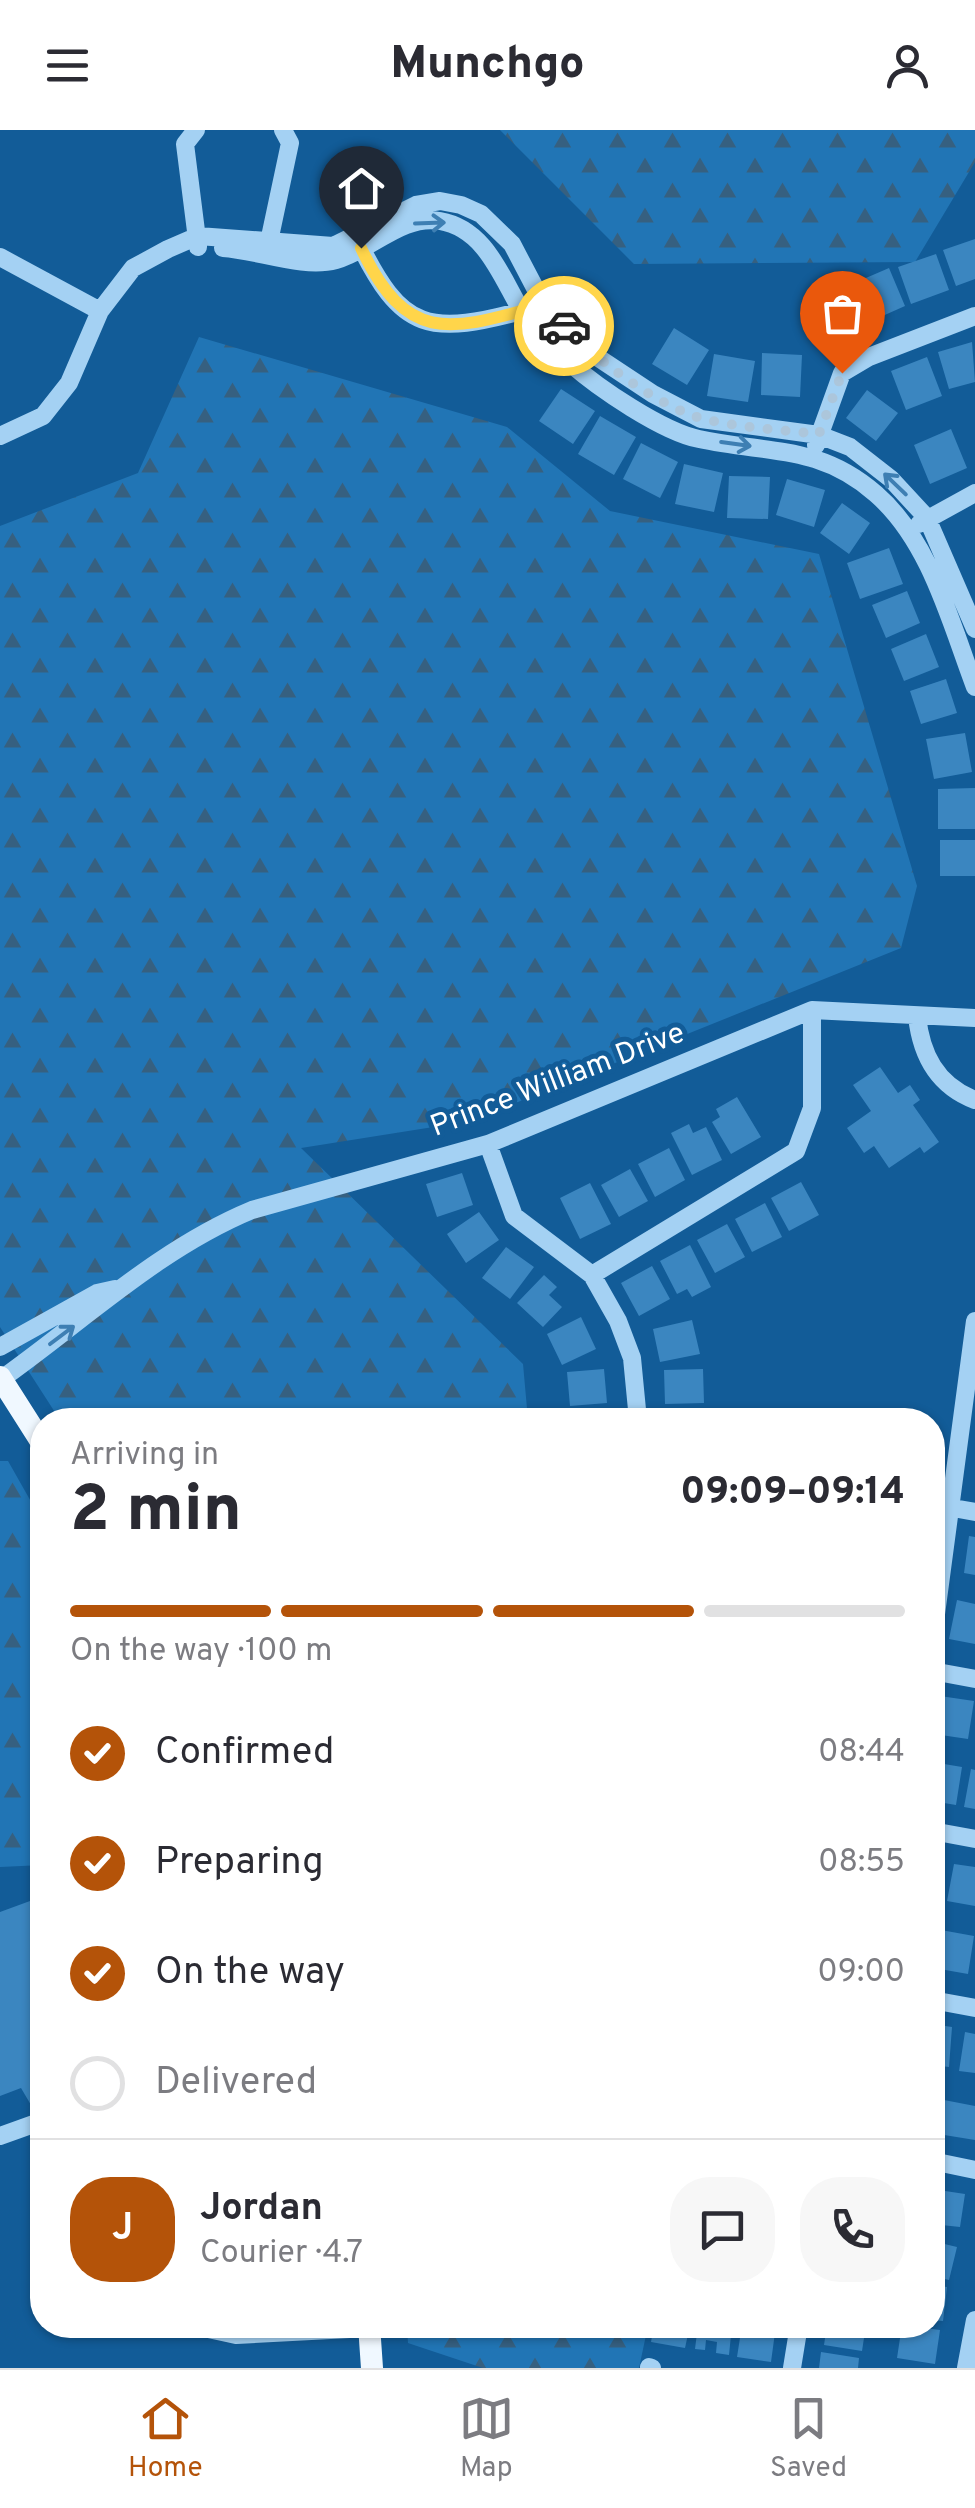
<!DOCTYPE html>
<meta charset="utf-8">
<style>
:root{--surface:#fff;--page:#f7f7f7;--text:#2b2b33;--muted:#7c7c81;--line:#e1e1e2;--accent:#b45309}
body{margin:0;font-family:Overpass,sans-serif;background:var(--page);color:var(--text);height:100vh;display:flex;flex-direction:column;font-size:38px;white-space:nowrap}
*{box-sizing:border-box;margin:0}
p{font-size:32px;color:var(--muted)}
.icon{flex:none;width:55px;height:55px;fill:none;stroke:currentColor;stroke-width:2;stroke-linecap:round;stroke-linejoin:round}
.map{position:relative;flex:1;overflow:hidden}
.side{position:absolute;left:30px;top:1278px;width:915px;height:930px;display:flex;flex-direction:column;background:var(--surface);border-radius:40px;box-shadow:0 2px 8px #0004}
.side>*{flex:none}
.pin{position:absolute;display:grid;place-items:center;width:85px;height:85px;color:#fff;margin:-102px -42px;border-radius:50% 50% 50% 0;rotate:-45deg;box-shadow:0 0 10px #0007}
.pin .icon{rotate:45deg}
.courier{position:absolute;display:grid;place-items:center;width:100px;height:100px;margin:-50px;border:8px solid #ffd54a;border-radius:50%;background:#fff;color:#222;box-shadow:0 2px 12px #0007}
.head em{font-style:normal;font-weight:800}
.head div{display:flex;flex-direction:column-reverse}
.head{display:flex;align-items:center;justify-content:space-between;height:170px;padding:0 40px}
h1{font-size:65px;font-weight:800;line-height:75px}
.bar{display:grid;grid-template-columns:repeat(4,1fr);gap:15px 10px;align-content:center;height:120px;padding:0 40px}
.bar i{height:12px;border-radius:8px;background:var(--line)}
.bar .selected{background:var(--accent)}
.bar p{grid-column:span 4}
.line{display:flex;align-items:center;gap:25px;padding:0 40px;border-top:2px solid var(--line)}
.line div{flex:1}
.round{display:grid;place-items:center;flex:none;width:105px;height:105px;border-radius:40px;background:var(--page)}
ol{padding:0 40px;list-style:none}
li{display:flex;align-items:center;gap:30px;height:110px}
li p{margin-inline-start:auto}
li .icon{padding:10px;border-radius:50%;background:var(--accent);color:#fff;stroke-width:4}
li:last-child{color:var(--muted)}
li i{width:55px;height:55px;border:5px solid var(--line);border-radius:50%}
header{display:flex;justify-content:space-between;align-items:center;height:130px;padding:0 40px;background:var(--surface);font-size:45px;font-weight:800}
.menu{display:flex;justify-content:space-around;align-items:center;height:140px;border-top:2px solid var(--line);background:var(--surface);font-size:28px;color:var(--muted)}
.menu a{display:grid;justify-items:center;gap:5px}
.menu .selected{color:var(--accent)}
.map>svg:first-child{display:block}
.forest{fill:url(#forest-firs)}
.building{fill:#3b86c0}
.lines{fill:none;stroke-linecap:round;stroke-linejoin:round}
.minor{stroke:#a4d1f3;stroke-width:18}
.major{stroke:#f0f8ff;stroke-width:22}
.oneway{stroke:#3e7fb3}
.done{stroke:#acc6db;stroke-width:10;stroke-dasharray:0 18}
.route{stroke:#ffd54a;stroke-width:12}
.labels{text-anchor:middle;dominant-baseline:central;stroke-width:10;stroke-linejoin:round;paint-order:stroke}
.street-label{font-size:30px;fill:#fff;stroke:#125c98}
</style>
<header><svg class="icon" aria-label="menu" viewBox="0 0 24 24"><path d="M4 6h16M4 12h16M4 18h16"/></svg>Munchgo<svg class="icon" aria-label="person" viewBox="0 0 24 24"><circle cx="12" cy="8" r="4"/><path d="M4 21q1-7 8-7t8 7"/></svg></header>
<div class="map">
<svg width="975" height="2238" viewBox="0 0 975 2238">
<defs>
<pattern id="forest-firs" width="22" height="20" patternUnits="userSpaceOnUse" patternTransform="scale(2.5)"><rect width="22" height="20" fill="#2175b5"/><path d="M5 1l3.5 6h-7zM16 11l3.5 6h-7z" fill="#366080"/></pattern>
</defs>
<rect width="100%" height="100%" fill="#125c98"/>
<path class="forest" d="M500 0H975V32L915 132 634 134Z
M199 207 507 297 610 381 819 424 917 756 901 818 471 991 301 1018 523 1234 528 1290H60L0 1197V396L138 343Z
M0 1331H8L42 1391V1735L0 1737Z
M407 2195H643L646 2205 639 2238H483L408 2213Z"/>
<path class="building" d="M975 109V149L956 156 943 120Z
M936 124 949 160 911 174 898 137Z
M889 138 905 176 869 192 852 154Z
M834 162 856 193 827 214 805 183Z
M674 198 709 220 687 255 652 234Z
M972 212 975 252 949 259 938 222Z
M762 223 802 225 800 267 761 265Z
M714 224 755 231 748 272 707 266Z
M927 227 942 266 906 280 891 241Z
M561 259 595 281 573 314 539 291Z
M867 260 898 283 876 311 846 288Z
M600 286 636 307 614 345 578 324Z
M951 299 967 338 930 354 914 315Z
M641 313 678 332 660 368 623 349Z
M684 334 723 343 714 382 675 374Z
M729 346 770 347 768 389 727 388Z
M787 349 825 360 814 397 776 385Z
M842 373 870 393 849 424 820 403Z
M889 418 903 454 860 469 847 433Z
M907 461 920 493 886 508 872 475Z
M926 504 939 537 904 551 891 519Z
M946 549 957 583 921 594 910 561Z
M965 603 972 642 934 649 926 609Z
M975 658V699H938V659Z
M940 710H975V746H940Z
M880 937 898 963 910 955 920 970 913 975 939 1012 924 1023 920 1017 889 1038 874 1016 864 1023 847 998 871 981 853 955Z
M737 967 761 1007 731 1024 712 992 720 987 716 979Z
M689 994 693 1003 706 997 722 1030 692 1045 671 1003Z
M669 1018 685 1050 655 1067 638 1034Z
M630 1039 648 1071 619 1087 601 1055Z
M462 1043 473 1075 437 1087 426 1054Z
M801 1052 819 1085 789 1101 771 1068Z
M590 1053 611 1094 580 1109 560 1068Z
M765 1073 782 1107 752 1122 735 1089Z
M479 1082 499 1110 466 1133 447 1104Z
M727 1094 745 1127 715 1143 697 1110Z
M690 1115 711 1157 692 1167 687 1159 677 1164 660 1131Z
M506 1117 534 1137 510 1169 482 1148Z
M652 1136 670 1169 639 1186 621 1153Z
M544 1145 557 1157 549 1165 562 1177 543 1197 517 1173Z
M581 1187 596 1219 562 1235 547 1204Z
M692 1190 700 1224 660 1232 653 1199Z
M604 1239 607 1273 570 1276 567 1242Z
M703 1239 704 1273 665 1274 664 1240Z
M666 1285 704 1287V1290H666Z
M969 1406 975 1407V1445L964 1443Z
M957 1470 975 1474V1514L949 1509Z
M940 1566 974 1571 968 1609 934 1604Z
M932 1632 962 1637 956 1675 932 1671Z
M971 1639 975 1640V1679L964 1677Z
M932 1730 944 1732 937 1770 932 1769Z
M954 1734 975 1737V1776L947 1771Z
M30 1771 38 1792 42 1790V1971L31 1975 21 1958 0 1966V1782Z
M941 1800 974 1806 968 1844 934 1838Z
M932 1894 952 1897 949 1937 932 1935Z
M965 1902 975 1904V1943L959 1941Z
M944 1970 975 1976V2010L938 2004Z
M932 2059 965 2064 960 2097 932 2094Z
M932 2111 957 2117 949 2150 932 2146Z
M932 2155 947 2157 943 2191 932 2190Z
M654 2195H690L685 2218 651 2212Z
M698 2195H732L729 2225 716 2223 717 2212 706 2210 705 2220 695 2219Z
M742 2195H776L771 2232 737 2227Z
M827 2195H866L862 2221 824 2215Z
M902 2195 940 2200 935 2234 897 2228Z
M821 2222 859 2228 858 2238H819Z"/>
<g class="lines">
<path class="minor" d="M196 0 185 14 198 117
M356 107C402 204 429 206 529 179
M223 118C257 120 303 139 336 130 370 121 402 84 440 91 487 99 502 150 523 183 535 202 553 218 570 233 598 258 663 302 699 309 768 324 819 314 876 364 930 411 950 491 975 557
M267 121 290 13 283 0
M0 127 100 181
M0 306 43 286 69 253 100 181 133 138 168 119 198 106 333 116 416 75 440 71 461 75 481 84 512 114 544 175 585 219 653 264 701 289 819 305 850 317 891 349 927 388 975 499
M816 315 842 243 869 227 975 186
M919 394 975 363
M917 886C921 924 936 955 975 970
M488 1014 514 1086 592 1145 618 1191 632 1228 638 1290
M592 1145 796 1021 812 978V880
M0 1217 97 1163 115 1159
M0 1250C82 1192 158 1119 252 1080L488 1014 812 880 975 888
M953 1378 975 1382
M932 1514 975 1191
M932 1541 975 1549
M932 1701 975 1709
M932 1870 975 1878
M0 2006 42 1991
M932 2031 975 2040
M190 2195 236 2205 369 2198
M649 2237 652 2238
M792 2238 799 2195
M966 2238 975 2190"/>
<path class="major" d="M0 1247 42 1313
M369 2195 372 2238"/>
</g>
<defs><path id="oneway-shaft" d="M-6 0H5M1.5-3L5.5 0L1.5 3" fill="none" stroke-width="1.6" stroke-linecap="round" stroke-linejoin="round" transform="scale(2.5)"/></defs>
<g class="oneway">
<use href="#oneway-shaft" transform="translate(430 93) rotate(-2)"/>
<use href="#oneway-shaft" transform="translate(736 314) rotate(8)"/>
<use href="#oneway-shaft" transform="translate(895 354) rotate(-136)"/>
<use href="#oneway-shaft" transform="translate(62 1205) rotate(-37)"/>
</g>
<g class="lines">
<path class="done" d="M564 196C595 229 660 278 704 289 741 298 781 300 819 304L842 243"/>
<path class="route" d="M361 118C408 217 452 200 544 175L564 196"/>
</g>
<g class="labels">
<g class="street-label">
<text transform="translate(558 951) rotate(-21)">Prince William Drive</text>
</g>
</g>
</svg>
<div class="pin" style="left:842px;top:243px;background:#ea580c"><svg class="icon" aria-label="bag" viewBox="0 0 24 24"><path d="M5 8h14l-1 12H6zM9 8a3 3 0 0 1 6 0"/></svg></div>
<div class="pin" style="left:361px;top:118px;background:#1f2937"><svg class="icon" aria-label="home" viewBox="0 0 24 24"><path d="M3 11l9-7 9 7M6 9v11h12V9"/></svg></div>
<div class="courier" style="left:564px;top:196px"><svg class="icon" aria-label="car" viewBox="0 0 24 24"><path d="M5 17H2v-5l4-1 3-4h7l3 4 3 1v5h-3M9 17h6M6 11h13"/><circle cx="7" cy="17" r="2"/><circle cx="17" cy="17" r="2"/></svg></div>
<section class="side">
<div class="head"><div><h1>2 min</h1><p>Arriving in</p></div><em>09:09–09:14</em></div>
<div class="bar"><i class="selected"></i><i class="selected"></i><i class="selected"></i><i></i><p>On the way · 100 m</p></div>
<ol>
<li><svg class="icon" aria-label="check" viewBox="0 0 24 24"><path d="M5 12l5 5 9-10"/></svg>Confirmed<p>08:44</p></li>
<li><svg class="icon" aria-label="check" viewBox="0 0 24 24"><path d="M5 12l5 5 9-10"/></svg>Preparing<p>08:55</p></li>
<li><svg class="icon" aria-label="check" viewBox="0 0 24 24"><path d="M5 12l5 5 9-10"/></svg>On the way<p>09:00</p></li>
<li><i></i>Delivered</li>
</ol>
<div class="line" style="height:180px"><b class="round" style="background:var(--accent);color:#fff">J</b><div><b>Jordan</b><p>Courier · 4.7</p></div><a class="round"><svg class="icon" aria-label="chat" viewBox="0 0 24 24"><path d="M4 5h16v11H9l-5 4z"/></svg></a><a class="round"><svg class="icon" aria-label="phone" viewBox="0 0 24 24"><path d="M5 4h4l2 5-3 2q2 4 5 5l2-3 5 2v4C11 20 4 13 5 4z"/></svg></a></div>
</section>
</div>
<nav class="menu">
<a class="selected"><svg class="icon" aria-label="home" viewBox="0 0 24 24"><path d="M3 11l9-7 9 7M6 9v11h12V9"/></svg>Home</a>
<a><svg class="icon" aria-label="map" viewBox="0 0 24 24"><path d="M3 6l6-2 6 2 6-2v14l-6 2-6-2-6 2zM9 4v14M15 6v14"/></svg>Map</a>
<a><svg class="icon" aria-label="saved" viewBox="0 0 24 24"><path d="M7 4h10v16l-5-4-5 4z"/></svg>Saved</a>
</nav>
